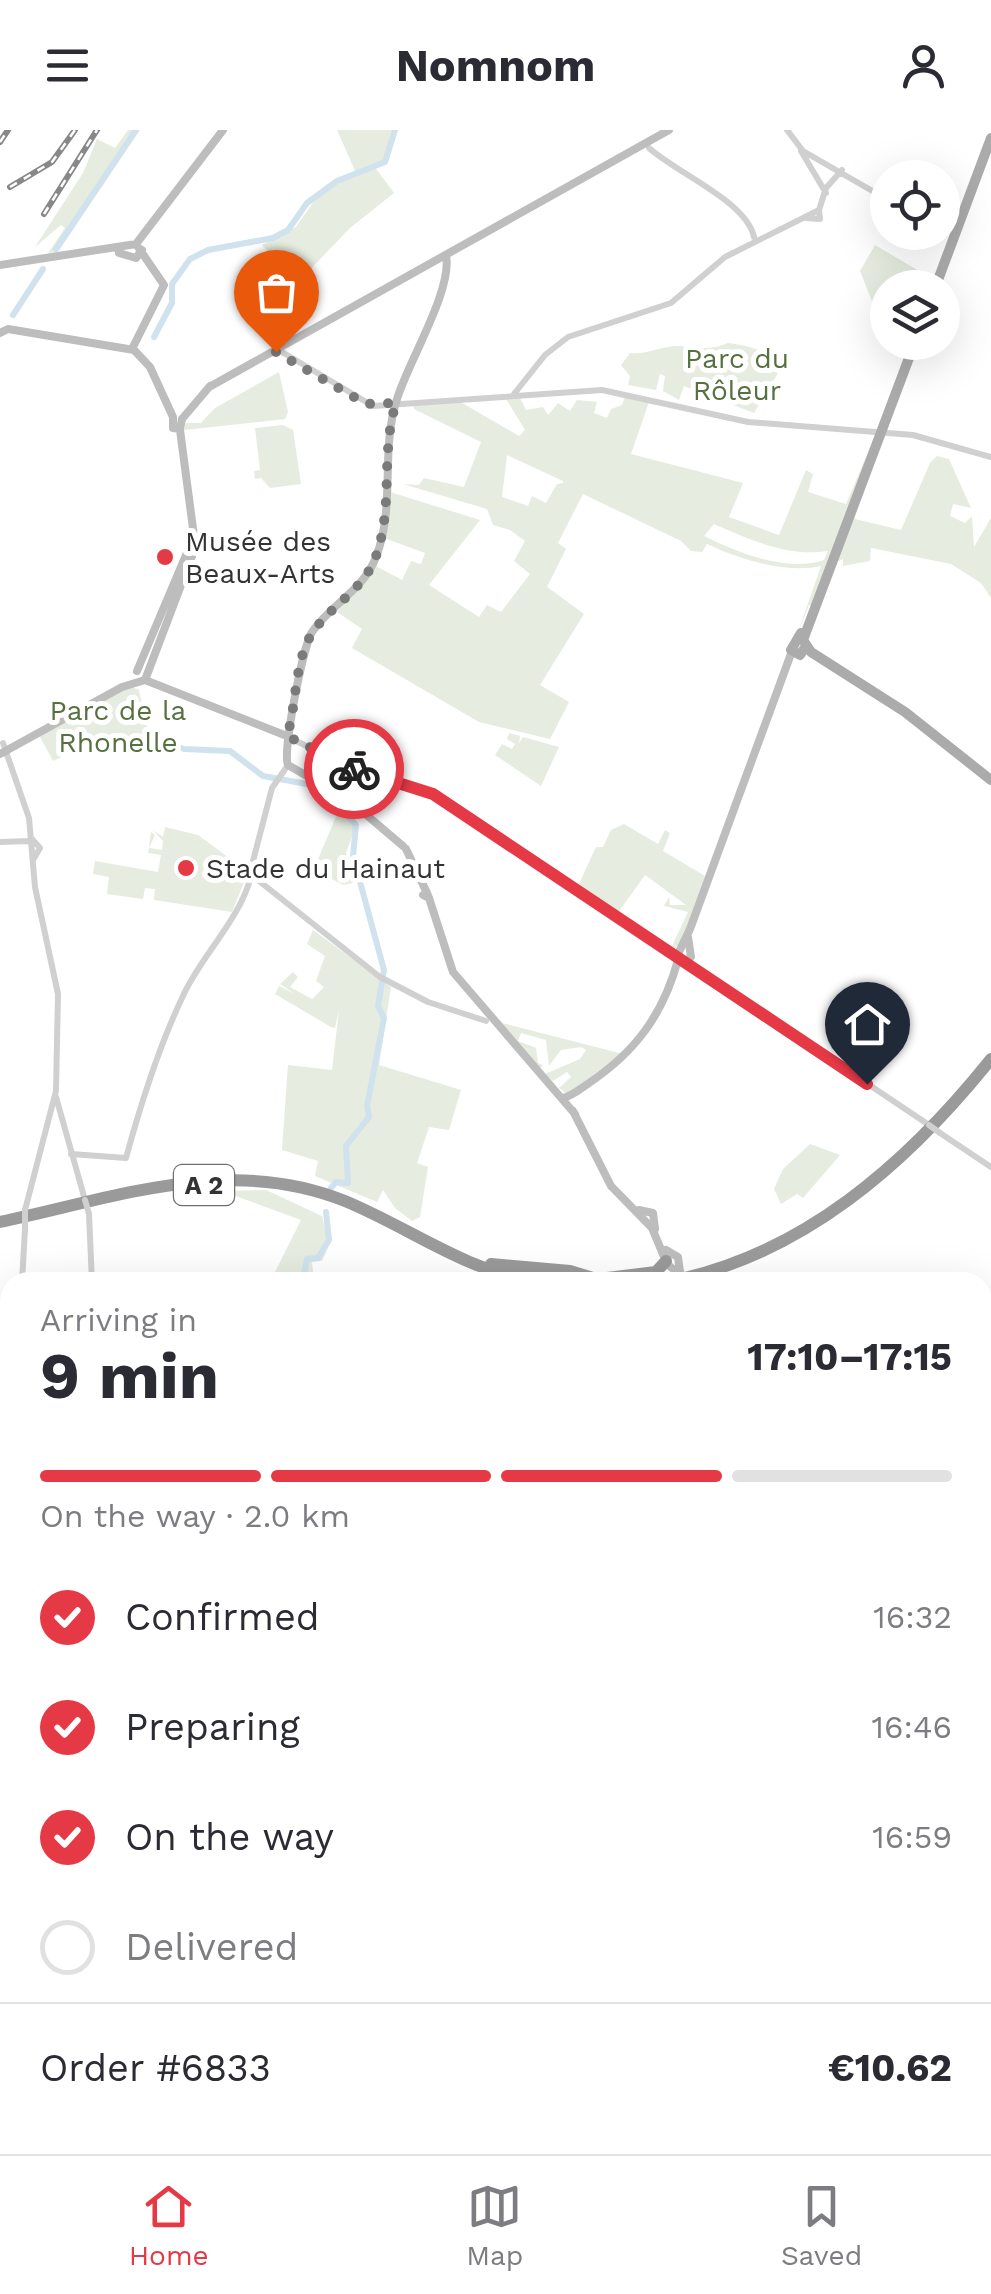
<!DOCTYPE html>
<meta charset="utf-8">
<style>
:root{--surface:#fff;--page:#f7f7f7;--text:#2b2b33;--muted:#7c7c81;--line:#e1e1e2;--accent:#e63946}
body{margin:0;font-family:"Work Sans",sans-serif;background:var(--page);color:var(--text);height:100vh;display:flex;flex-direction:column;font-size:38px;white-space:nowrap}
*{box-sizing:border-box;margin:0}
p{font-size:32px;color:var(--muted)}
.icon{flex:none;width:55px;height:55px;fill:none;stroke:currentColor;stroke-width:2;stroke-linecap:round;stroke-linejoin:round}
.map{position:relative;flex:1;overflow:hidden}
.drawer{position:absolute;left:0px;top:1142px;width:992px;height:882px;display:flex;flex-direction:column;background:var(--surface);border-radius:30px 30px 0 0;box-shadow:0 10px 40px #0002}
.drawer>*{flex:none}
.tools{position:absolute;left:870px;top:30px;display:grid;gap:20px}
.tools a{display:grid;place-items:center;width:90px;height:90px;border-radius:50%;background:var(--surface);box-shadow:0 10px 40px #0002;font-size:50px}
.pin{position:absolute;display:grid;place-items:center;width:85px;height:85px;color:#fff;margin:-102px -42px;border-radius:50% 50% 50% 0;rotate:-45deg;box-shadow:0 0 10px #0007}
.pin .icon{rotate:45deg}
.courier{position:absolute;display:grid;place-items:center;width:100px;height:100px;margin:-50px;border:8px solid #e63946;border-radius:50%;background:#fff;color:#222;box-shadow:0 2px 12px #0007}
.overview em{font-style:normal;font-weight:700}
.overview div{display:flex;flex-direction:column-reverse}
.overview{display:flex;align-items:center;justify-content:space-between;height:170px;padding:0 40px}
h1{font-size:65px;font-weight:700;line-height:75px}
.bar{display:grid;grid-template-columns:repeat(4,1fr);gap:15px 10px;align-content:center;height:120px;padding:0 40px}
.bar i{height:12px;border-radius:8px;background:var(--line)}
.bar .current{background:var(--accent)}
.bar p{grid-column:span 4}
.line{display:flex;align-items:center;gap:25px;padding:0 40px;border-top:2px solid var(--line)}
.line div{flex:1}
ol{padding:0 40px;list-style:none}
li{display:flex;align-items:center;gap:30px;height:110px}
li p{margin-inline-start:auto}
li .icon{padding:10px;border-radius:50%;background:var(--accent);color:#fff;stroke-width:4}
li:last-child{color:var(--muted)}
li i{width:55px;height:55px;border:5px solid var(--line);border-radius:50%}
header{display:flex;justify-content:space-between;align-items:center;height:130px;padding:0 40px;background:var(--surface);font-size:45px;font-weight:700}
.tabs{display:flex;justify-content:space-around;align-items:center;height:140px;border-top:2px solid var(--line);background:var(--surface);font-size:28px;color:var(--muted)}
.tabs a{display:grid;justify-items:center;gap:5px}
.tabs .current{color:var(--accent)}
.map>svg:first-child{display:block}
.green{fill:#e6ecdf;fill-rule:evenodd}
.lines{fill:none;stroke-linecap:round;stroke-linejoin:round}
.river{stroke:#cfe2ee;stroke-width:6}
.tertiary{stroke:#d0d0d0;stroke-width:6}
.secondary{stroke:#bdbdbd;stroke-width:8}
.primary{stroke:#ababab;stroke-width:10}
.trunk{stroke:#a2a2a2;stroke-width:11}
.motorway{stroke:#9a9a9a;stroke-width:12}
.rail-casing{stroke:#888;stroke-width:6}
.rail{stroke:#fff;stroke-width:2.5;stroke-dasharray:8;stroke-linecap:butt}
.tertiary-bridge{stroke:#d0d0d0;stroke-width:6}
.secondary-bridge{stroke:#bdbdbd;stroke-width:8}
.motorway-bridge{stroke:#9a9a9a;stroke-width:12}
.done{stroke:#7a7a7a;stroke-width:10;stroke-dasharray:0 18}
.route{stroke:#e63946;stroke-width:12}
.poi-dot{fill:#e63946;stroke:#fff;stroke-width:4}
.labels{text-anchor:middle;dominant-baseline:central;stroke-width:10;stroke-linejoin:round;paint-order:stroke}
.shield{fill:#fff;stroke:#707070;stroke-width:2.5}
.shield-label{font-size:25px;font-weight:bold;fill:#333}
.park-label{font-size:28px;fill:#56703f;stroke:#fff}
.poi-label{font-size:28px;fill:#333;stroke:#fff;text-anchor:start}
</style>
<header><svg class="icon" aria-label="menu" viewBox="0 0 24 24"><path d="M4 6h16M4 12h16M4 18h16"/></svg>Nomnom<svg class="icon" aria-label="person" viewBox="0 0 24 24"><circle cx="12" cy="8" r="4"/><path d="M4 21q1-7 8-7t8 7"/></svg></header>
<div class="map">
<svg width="991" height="2024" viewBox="0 0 991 2024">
<rect width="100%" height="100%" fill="#fff"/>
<path class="green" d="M128 0H140L58 122 48 123 65 98 61 95 35 117 83 43 97 9 115 18Z
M337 0H393L384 31 374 36 394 63 350 98 300 150 276 138 274 127 262 115 296 97 317 67 356 43Z
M875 115 931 148 927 157 888 158V212L860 141Z
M728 213C746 215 772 221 781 238L754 283 684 256 679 270 663 261 665 246 660 244 656 260 628 255 630 246 621 235 630 223C647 225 663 215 680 216 698 217 710 221 728 213Z
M279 242 288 282 285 289 184 300 186 293H201L215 278Z
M519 266 526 280 543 277 548 285 558 273 570 281 577 270 597 272 594 283 607 288 611 279 622 275 625 266 649 272 631 324 743 353 729 387 779 405 806 340 813 344 808 362 846 374 872 313 853 384 855 389 901 400 930 333 937 326 949 329 971 378 953 374 950 386 965 393 972 386 974 417 991 388V468L981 453 951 434 871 418 870 431 843 436V429L836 432 814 477 809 475 797 505 821 436C786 444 739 429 707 414L702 422 691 421 681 411 583 364 558 413 566 419 547 457 584 484 540 555 569 572 550 609 479 592 352 518 362 499 337 482 374 435 402 450 411 431 421 434 425 423 384 408 390 362 480 390 429 455 479 487 487 475 501 482 530 444 514 431 525 411 510 400 493 395 487 379 403 354 419 355 424 348 464 357 481 312 414 279 413 273 457 270 519 306 525 300 505 267ZM507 325 563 351V353L557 354 546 373 532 366 528 376 502 367ZM714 394C751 410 787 427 828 421L824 430C788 443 736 422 704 406Z
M283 295 293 300 301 354 270 358 261 348 255 349 254 341 260 340 255 298Z
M130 556 139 560 150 612 127 627 87 615 53 631 39 605Z
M509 603 520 606 519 613 523 607 559 617 541 656 495 625 502 614 512 619 515 614 507 609Z
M335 671C359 696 357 693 346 723L357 752 343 755 323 744 325 739 316 734 338 682 332 677Z
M624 694 658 714 665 700 670 703 663 721 705 746 683 812 675 818 667 817 672 816 688 782 664 776 669 767 670 775H686L645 745 617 784 579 754 596 717H603L611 700Z
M165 697 198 705 248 742 232 782 154 770 155 759 145 758 143 769 107 764 109 747 93 744 95 731 158 742 161 725 148 723 151 702 155 705 149 718 162 720 163 711 153 700 163 707Z
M313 800 391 857 379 935 461 960 449 1000 429 997 417 1033 428 1037 420 1087 412 1091 395 1078 383 1060 377 1072 315 1046 318 1031 282 1020 288 935 332 940 339 880 335 898 331 897 275 864 279 856 295 864 280 854 293 842 298 847 290 857 312 869 324 857 316 851 325 826 307 814Z
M502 893 623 924 567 964 559 958 571 947 567 942 553 951 545 944 580 929 586 920 581 917 561 920 549 936 546 910 521 903 518 911 536 918 538 933 543 935 540 939Z
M810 1014 840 1025 803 1068 797 1064 781 1074 774 1059 783 1039Z
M266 1060 322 1086 327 1106 332 1109 322 1131 312 1132 313 1142 305 1144 320 1152 271 1150 301 1090 222 1061Z
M288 2015H924L927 2024H538L469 2017 467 2024H291Z"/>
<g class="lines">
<path class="river" d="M56 119 136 0
M13 185 43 139
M154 207 172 173V154L190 129 208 120 273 108 288 100 307 73 337 51 385 32 395 0
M160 610 184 619 230 621 263 646 312 655
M331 1058 336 1052 348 1053 346 1016 369 987 367 976 384 888 378 876 384 840 353 726 356 695 331 667
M292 1152 298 1145H304L307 1129 318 1128 329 1110 326 1082
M354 2024 355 2015"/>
<path class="tertiary" d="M787 0 803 21 888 70
M649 18C678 44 746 71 754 107
M801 21 826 63
M819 80 826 58 842 40
M806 88 820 89 819 80
M282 222 373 276 602 260 748 292 913 305 991 327
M514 264 545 225 568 207 671 173 725 127 819 80
M288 607 354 639 429 662 677 827
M3 613 29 688 35 757 58 864 56 961 25 1080
M32 709 40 718 33 730
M0 712 30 711
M253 731 272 658 288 635
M249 743 380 847 428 872 486 891
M686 832 929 995
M56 967 85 1070
M940 1003 991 1037
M71 1024 126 1028C141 973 158 918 183 866 203 821 251 780 254 728
M89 1084 92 1152
M22 1152 25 1099
M0 1339 10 1243
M0 1398 10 1396"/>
<path class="secondary" d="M119 123 136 128 142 120
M0 135 136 114 223 0
M0 203 8 199 134 220 150 237 173 287V298L180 299 182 289
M132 219 164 155 136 114
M211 256 669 0
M182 289 210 256
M180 300 194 406
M137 541 194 406
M145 550 287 606
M145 550 197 413
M0 624 122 557 145 550
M403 716 350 671 288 635C282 623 303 516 312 502 331 474 363 461 376 427 396 376 380 321 397 269 408 232 453 160 446 125
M406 719 427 763
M429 768 427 763 423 765 429 768 453 842 575 984
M688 807 691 827 683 833 678 824 690 799 792 521
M563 968C572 966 580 959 589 953 635 922 663 885 678 830
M573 981 611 1056 652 1098 667 1134 678 1143
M639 1080 653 1083 655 1099
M666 1120 678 1127 680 1142
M982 1763 991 1772"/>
<path class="primary" d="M935 158 991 8
M915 212 803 510 811 522 905 582 991 650
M801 503 791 520 800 525 806 516"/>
<path class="trunk" d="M982 1288 991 1289"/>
<path class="motorway" d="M0 1092C115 1068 229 1024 345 1071 410 1098 463 1139 534 1152
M491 1134 570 1141 593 1148
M574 1152 656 1142 666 1131
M666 1152C801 1127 907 1034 991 929"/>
<defs>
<path id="rail" d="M0 12 8 0
M10 57 52 32 75 0
M44 84 97 0"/>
</defs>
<use href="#rail" class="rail-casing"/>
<use href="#rail" class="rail"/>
<path class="tertiary-bridge" d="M929 995 940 1003
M85 1070 89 1084
M25 1080V1099"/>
<path class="secondary-bridge" d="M680 1142 685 1152"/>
<path class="motorway-bridge" d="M593 1148 602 1152"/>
</g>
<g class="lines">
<path class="done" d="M276 222 366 274 396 273C380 324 394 375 376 426 364 460 332 474 313 502 294 529 297 575 287 606L354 639"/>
<path class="route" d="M354 639 433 664 867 954"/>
</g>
<g class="poi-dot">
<circle cx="165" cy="427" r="10"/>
<circle cx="186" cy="738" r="10"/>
</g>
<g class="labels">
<rect class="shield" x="174" y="1035" width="60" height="40" rx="8"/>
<g class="shield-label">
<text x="204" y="1055">A 2</text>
</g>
<g class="park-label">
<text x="737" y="228">Parc du<tspan x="737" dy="32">Rôleur</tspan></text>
<text x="118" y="580">Parc de la<tspan x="118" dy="32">Rhonelle</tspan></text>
</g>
<g class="poi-label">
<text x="185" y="411">Musée des<tspan x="185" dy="32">Beaux-Arts</tspan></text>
<text x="206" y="738">Stade du Hainaut</text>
</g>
</g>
</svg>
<div class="tools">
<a><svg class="icon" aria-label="locate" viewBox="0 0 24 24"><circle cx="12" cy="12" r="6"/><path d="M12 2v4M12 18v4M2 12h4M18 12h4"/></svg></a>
<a><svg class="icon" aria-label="layers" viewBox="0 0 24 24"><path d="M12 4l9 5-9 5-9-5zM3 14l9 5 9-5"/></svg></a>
</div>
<div class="pin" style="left:276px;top:222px;background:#ea580c"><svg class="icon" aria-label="bag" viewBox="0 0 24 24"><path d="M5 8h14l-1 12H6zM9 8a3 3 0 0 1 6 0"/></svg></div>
<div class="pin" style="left:867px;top:954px;background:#1f2937"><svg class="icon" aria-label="home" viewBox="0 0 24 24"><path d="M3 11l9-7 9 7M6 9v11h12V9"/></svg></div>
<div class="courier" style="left:354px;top:639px"><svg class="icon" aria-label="bike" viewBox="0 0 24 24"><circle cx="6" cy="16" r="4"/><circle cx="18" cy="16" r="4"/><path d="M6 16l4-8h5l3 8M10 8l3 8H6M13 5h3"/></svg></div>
<section class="drawer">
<div class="overview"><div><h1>9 min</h1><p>Arriving in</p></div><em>17:10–17:15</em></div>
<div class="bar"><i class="current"></i><i class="current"></i><i class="current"></i><i></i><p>On the way · 2.0 km</p></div>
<ol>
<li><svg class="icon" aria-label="check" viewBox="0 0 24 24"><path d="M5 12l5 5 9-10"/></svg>Confirmed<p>16:32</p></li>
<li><svg class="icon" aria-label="check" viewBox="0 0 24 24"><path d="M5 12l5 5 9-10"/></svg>Preparing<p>16:46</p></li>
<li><svg class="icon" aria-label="check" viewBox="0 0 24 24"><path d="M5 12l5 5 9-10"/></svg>On the way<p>16:59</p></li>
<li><i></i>Delivered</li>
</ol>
<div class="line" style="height:130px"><div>Order #6833</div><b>€10.62</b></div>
</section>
</div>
<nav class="tabs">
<a class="current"><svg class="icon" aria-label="home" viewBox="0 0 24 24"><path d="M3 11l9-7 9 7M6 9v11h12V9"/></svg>Home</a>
<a><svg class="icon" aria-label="map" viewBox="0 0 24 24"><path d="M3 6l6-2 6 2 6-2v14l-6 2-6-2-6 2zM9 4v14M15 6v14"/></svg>Map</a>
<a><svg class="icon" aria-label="saved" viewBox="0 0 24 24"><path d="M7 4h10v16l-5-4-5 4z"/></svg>Saved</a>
</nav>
